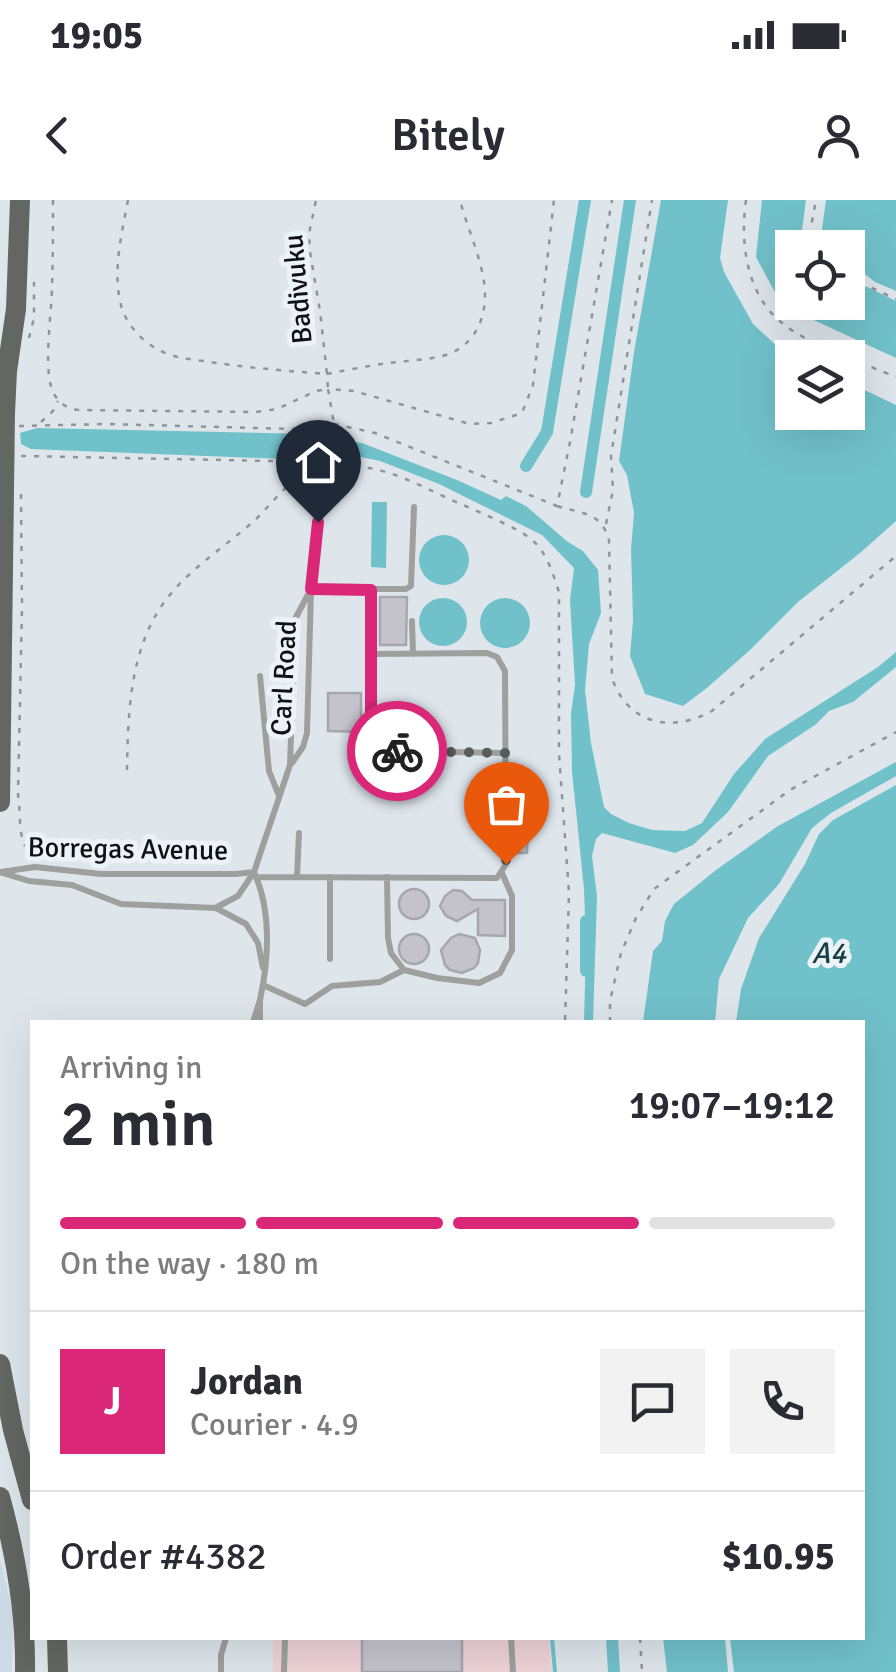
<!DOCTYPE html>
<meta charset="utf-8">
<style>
:root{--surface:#fff;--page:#f2f2f3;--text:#2b2b33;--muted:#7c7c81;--line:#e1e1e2;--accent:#db2777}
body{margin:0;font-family:Signika,sans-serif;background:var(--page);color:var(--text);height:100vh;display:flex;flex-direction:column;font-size:38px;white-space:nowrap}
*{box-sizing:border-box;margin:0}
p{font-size:32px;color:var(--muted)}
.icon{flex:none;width:55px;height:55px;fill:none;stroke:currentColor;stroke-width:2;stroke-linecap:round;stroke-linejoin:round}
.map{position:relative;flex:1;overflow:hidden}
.panel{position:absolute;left:30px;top:820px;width:835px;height:620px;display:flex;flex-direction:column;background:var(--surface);border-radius:0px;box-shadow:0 10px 40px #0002}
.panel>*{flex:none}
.tools{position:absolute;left:775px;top:30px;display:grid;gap:20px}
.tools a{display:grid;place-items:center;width:90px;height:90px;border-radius:0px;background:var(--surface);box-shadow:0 10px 40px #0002;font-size:50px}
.pin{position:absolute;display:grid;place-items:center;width:85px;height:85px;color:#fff;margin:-102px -42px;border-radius:50% 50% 50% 0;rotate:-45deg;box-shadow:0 0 10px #0007}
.pin .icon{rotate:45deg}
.courier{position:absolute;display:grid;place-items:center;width:100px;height:100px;margin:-50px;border:8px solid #db2777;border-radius:50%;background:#fff;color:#222;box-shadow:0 2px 12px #0007}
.overview em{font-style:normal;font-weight:600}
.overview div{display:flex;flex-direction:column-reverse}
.overview{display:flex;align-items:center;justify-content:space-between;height:170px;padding:0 30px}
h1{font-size:65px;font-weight:600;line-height:75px}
.bar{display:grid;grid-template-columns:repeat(4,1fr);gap:15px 10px;align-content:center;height:120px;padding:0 30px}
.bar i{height:12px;border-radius:8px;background:var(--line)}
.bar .on{background:var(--accent)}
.bar p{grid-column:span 4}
.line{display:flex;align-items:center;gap:25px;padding:0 30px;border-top:2px solid var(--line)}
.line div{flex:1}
.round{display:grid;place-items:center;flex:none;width:105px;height:105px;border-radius:0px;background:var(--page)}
.status{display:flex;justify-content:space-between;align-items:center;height:70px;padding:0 50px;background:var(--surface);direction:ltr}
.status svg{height:28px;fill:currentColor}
header{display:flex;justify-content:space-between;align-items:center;height:130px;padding:0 30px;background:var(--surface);font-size:45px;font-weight:600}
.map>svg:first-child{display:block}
.built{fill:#cedce7}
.industrial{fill:#eed3d7}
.water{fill:#71c1ca}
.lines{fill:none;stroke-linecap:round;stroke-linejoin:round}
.stream{stroke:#71c1ca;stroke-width:4}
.canal{stroke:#71c1ca;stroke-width:12}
.building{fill:#c4c3cc;stroke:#a6a6ae;stroke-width:2.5}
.path{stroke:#8f959a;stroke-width:2.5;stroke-dasharray:5 8;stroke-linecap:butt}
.service{stroke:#9da09d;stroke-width:6}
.primary{stroke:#626762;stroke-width:20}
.done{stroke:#575c5f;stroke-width:10;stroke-dasharray:0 18}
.route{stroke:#db2777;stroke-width:12}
.labels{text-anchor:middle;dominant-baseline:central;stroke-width:10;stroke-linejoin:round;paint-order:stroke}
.street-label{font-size:28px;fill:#0e1113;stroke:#ebf3f9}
.water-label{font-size:30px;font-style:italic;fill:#193f44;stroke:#ebf3f9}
</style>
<div class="status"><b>19:05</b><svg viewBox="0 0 49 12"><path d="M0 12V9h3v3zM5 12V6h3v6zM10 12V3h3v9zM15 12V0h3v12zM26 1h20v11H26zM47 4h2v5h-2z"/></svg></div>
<header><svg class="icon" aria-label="back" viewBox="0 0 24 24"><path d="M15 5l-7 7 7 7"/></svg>Bitely<svg class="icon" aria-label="person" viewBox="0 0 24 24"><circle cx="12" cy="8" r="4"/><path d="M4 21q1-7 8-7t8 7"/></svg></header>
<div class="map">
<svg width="896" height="1472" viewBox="0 0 896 1472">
<rect width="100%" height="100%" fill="#dee6ec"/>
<path class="built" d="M0 1359 13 1414 12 1472H0Z"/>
<path class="industrial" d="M273 1438H549L552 1472H273Z"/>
<path class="water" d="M661 0H728L720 58 724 72 753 124 781 150 793 157 792 212H848V182L896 205V321L860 353 798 402 750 450 708 487 683 506 645 494 630 456 633 420 631 349 634 313 627 275 619 261 634 152Z
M762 0H806L802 30 803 47 792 48V102H848V86L860 92 857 82 896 101V158L805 116 778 98 756 57Z
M826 0H896V91L875 82 848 61V48L828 46 822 29Z
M37 228 308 234 362 243 457 280 501 300 506 296 526 306 568 342 583 351 598 370 601 413 589 444 585 490 591 543 604 607 611 614 629 623 652 630 685 631 702 623 734 574 765 539 878 467 896 452V467L853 502 829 511 815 525 768 556 728 612 693 645 675 653 602 633 596 639 592 656 597 696 593 822H584L586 746 584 689 572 572 571 513 575 485 570 400 574 368 542 335 439 284 380 261 346 254 328 247 310 257 283 259 31 249 21 244 20 233Z
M372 302H387L386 368 371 367Z
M419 360a25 25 0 1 1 50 0a25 25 0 1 1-50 0Z
M419 422a24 24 0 1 1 48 0a24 24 0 1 1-48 0Z
M480 423a25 25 0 1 1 50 0a25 25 0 1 1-50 0Z
M896 562V576L831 613 812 628 779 684 748 718 719 779 715 822H643L653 751 662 741 665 721 674 704 716 670 778 626Z
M896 585V1472H734L730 1438H862V822H736L741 789 759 738 805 664 819 634 833 620Z
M663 1438H725L728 1472H667Z"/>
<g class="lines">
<path class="stream" d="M552 1438 555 1472"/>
<path class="canal" d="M526 266 547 232 585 0
M586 292 630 0
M586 721V771
M612 1438 614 1472"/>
</g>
<path class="building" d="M380 397H407L406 445H380Z
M328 493H361V532L328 531Z
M515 585H529L527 653H513Z
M399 704a15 15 0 1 1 30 0a15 15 0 1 1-30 0Z
M453 690 462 691 472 700H505V736L478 735V709L457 721 446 716 440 706 445 696Z
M459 734 475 738 480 750 478 763 474 768 462 773 450 770 445 765 441 750 451 738Z
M399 749a15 15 0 1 1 30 0a15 15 0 1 1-30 0Z
M362 1438H462V1472H362Z"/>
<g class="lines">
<path class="path" d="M53 0C53 29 53 57 52 86 52 112 42 172 54 194 60 204 68 209 79 210L256 212 277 209 316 191 328 189 327 174C347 170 368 166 388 163 406 161 425 160 442 156 476 148 489 114 484 82 480 55 467 27 460 0
M128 0C122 33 113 67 120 101 125 126 147 148 171 155 183 159 197 160 210 162 249 168 288 171 327 174L320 111 310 52 309 34 316 0
M746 0C740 43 746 94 782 123 807 144 865 164 896 177
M815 48 811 27 816 0
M848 77 896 99
M776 114 792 96
M29 138 34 118V82
M41 222 53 211 58 201
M334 224 375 233 557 306 570 242 612 0
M19 226 107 224 331 230
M21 256 323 262
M322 283 328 237 334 224 328 189 354 191 470 224 491 223 522 213 533 185 554 0
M21 294 22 408 18 595C21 611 18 632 25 646
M557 306C583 314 601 312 609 340L612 478C628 525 672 533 712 511L896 356
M606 324 613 290 611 256 652 0
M127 570C128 508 130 439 174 390 197 364 228 344 254 321 267 309 289 280 304 275 315 271 330 269 342 267 383 262 427 290 463 305 481 313 518 328 531 339 547 352 553 374 559 392V554L569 693 565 822
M610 822V801L621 753 636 718 654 689 790 590 896 532
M640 1438 642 1472"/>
<path class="service" d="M311 389H406L411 386 414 307
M371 390V539C377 549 383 550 394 551L505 553
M412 421 413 454
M260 476 269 571 279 596
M292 563 303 547 307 533 311 389 321 289
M0 672 29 681 72 685 121 704 216 708 246 724 258 743 263 768
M1 672 35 667 101 674H236L254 672
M256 677 497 678 506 664 505 471 497 457 487 453 371 454
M297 677 299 633
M330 677V759
M387 677 388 738 391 753 404 770
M217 707 238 696 254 672
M263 785 305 804 332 786 380 782 404 770 437 778 479 783 500 773 512 750V696L502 673
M260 800C269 758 272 712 254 672L290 565 295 419 311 389
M253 822 260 800V822
M511 1438 513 1472
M221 1472V1455L226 1438
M284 1472 285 1438"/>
<path class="primary" d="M0 602 5 213 7 171 16 109 20 0
M0 1164 13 1230 32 1300
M0 1297C16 1355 26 1412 25 1472
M57 1438 58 1472"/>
</g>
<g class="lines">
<path class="done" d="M397 551 506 553V664"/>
<path class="route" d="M318 322 311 389 371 390V539C377 550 386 551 397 551"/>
</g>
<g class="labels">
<g class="street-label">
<text transform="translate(298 89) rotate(-95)">Badivuku</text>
<text transform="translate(284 478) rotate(-87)">Carl Road</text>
<text transform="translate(128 649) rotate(1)">Borregas Avenue</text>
</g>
<g class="water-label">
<text x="829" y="753">A4</text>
</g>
</g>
</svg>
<div class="tools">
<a><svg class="icon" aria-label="locate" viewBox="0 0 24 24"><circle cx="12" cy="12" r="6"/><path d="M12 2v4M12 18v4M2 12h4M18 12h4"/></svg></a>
<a><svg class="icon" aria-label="layers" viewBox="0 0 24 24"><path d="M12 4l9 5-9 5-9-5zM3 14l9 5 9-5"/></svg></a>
</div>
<div class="pin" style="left:506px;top:664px;background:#ea580c"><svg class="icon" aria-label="bag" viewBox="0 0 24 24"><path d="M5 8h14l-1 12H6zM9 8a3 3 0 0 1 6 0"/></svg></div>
<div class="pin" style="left:318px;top:322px;background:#1f2937"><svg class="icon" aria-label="home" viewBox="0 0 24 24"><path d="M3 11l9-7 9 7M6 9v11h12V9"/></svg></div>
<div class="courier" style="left:397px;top:551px"><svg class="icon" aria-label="bike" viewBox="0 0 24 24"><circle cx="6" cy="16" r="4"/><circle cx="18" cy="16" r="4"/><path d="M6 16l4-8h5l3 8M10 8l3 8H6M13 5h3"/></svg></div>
<section class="panel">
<div class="overview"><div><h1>2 min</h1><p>Arriving in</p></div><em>19:07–19:12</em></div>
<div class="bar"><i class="on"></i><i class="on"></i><i class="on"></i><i></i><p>On the way · 180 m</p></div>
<div class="line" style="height:180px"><b class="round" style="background:var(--accent);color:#fff">J</b><div><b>Jordan</b><p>Courier · 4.9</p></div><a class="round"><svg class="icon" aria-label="chat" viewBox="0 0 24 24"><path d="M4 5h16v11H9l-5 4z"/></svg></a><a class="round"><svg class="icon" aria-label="phone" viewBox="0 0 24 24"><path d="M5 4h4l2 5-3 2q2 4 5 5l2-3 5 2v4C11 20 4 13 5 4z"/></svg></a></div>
<div class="line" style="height:130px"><div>Order #4382</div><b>$10.95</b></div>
</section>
</div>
